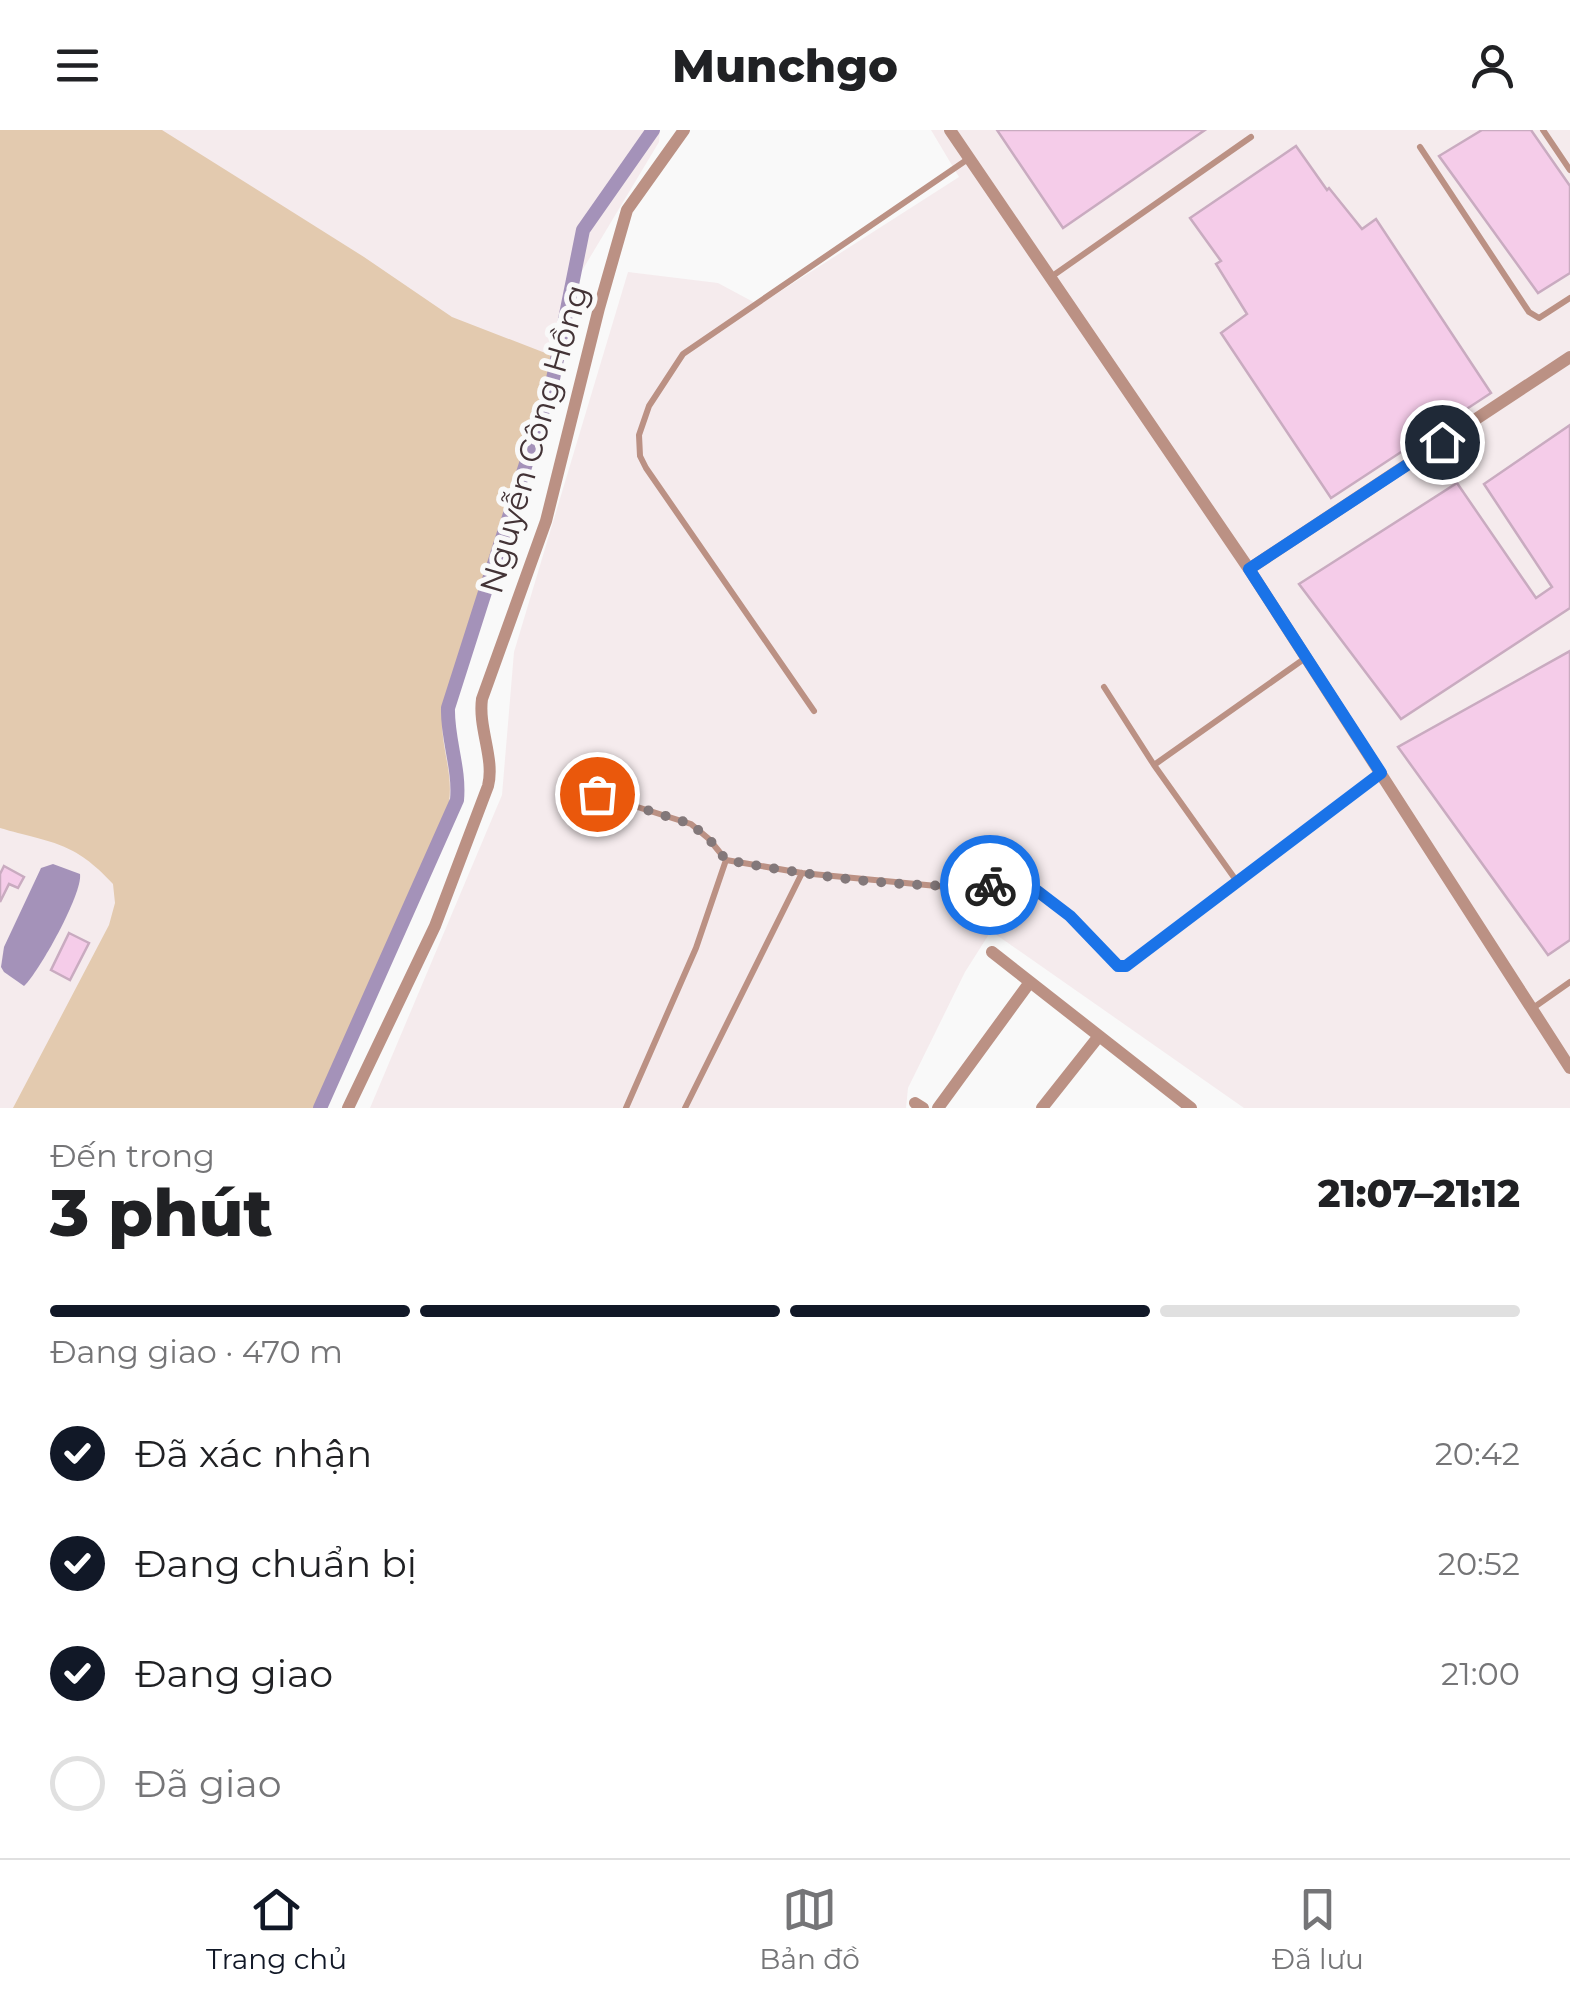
<!DOCTYPE html>
<html lang="vi">
<meta charset="utf-8">
<style>
:root{--surface:#fff;--page:#f2f2f2;--text:#202124;--muted:#757577;--line:#e0e0e0;--accent:#111827}
body{margin:0;font-family:Montserrat,sans-serif;background:var(--page);color:var(--text);height:100vh;display:flex;flex-direction:column;font-size:38px;white-space:nowrap}
*{box-sizing:border-box;margin:0}
p{font-size:32px;color:var(--muted)}
.icon{flex:none;width:55px;height:55px;fill:none;stroke:currentColor;stroke-width:2;stroke-linecap:round;stroke-linejoin:round}
.map{position:relative;height:978px;overflow:hidden}
.panel{display:flex;flex-direction:column;background:var(--surface);flex:1}
.panel>*{flex:none}
.pin{position:absolute;display:grid;place-items:center;width:85px;height:85px;color:#fff;margin:-42px;border:5px solid #fff;border-radius:50%;box-shadow:0 2px 10px #0007}
.courier{position:absolute;display:grid;place-items:center;width:100px;height:100px;margin:-50px;border:8px solid #1a73e8;border-radius:50%;background:#fff;color:#222;box-shadow:0 2px 12px #0007}
.headline em{font-style:normal;font-weight:800}
.headline div{display:flex;flex-direction:column-reverse}
.headline{display:flex;align-items:center;justify-content:space-between;height:170px;padding:0 50px}
h1{font-size:65px;font-weight:800;line-height:75px}
.bar{display:grid;grid-template-columns:repeat(4,1fr);gap:15px 10px;align-content:center;height:120px;padding:0 50px}
.bar i{height:12px;border-radius:8px;background:var(--line)}
.bar .selected{background:var(--accent)}
.bar p{grid-column:span 4}
ol{padding:0 50px;list-style:none}
li{display:flex;align-items:center;gap:30px;height:110px}
li p{margin-inline-start:auto}
li .icon{padding:10px;border-radius:50%;background:var(--accent);color:#fff;stroke-width:4}
li:last-child{color:var(--muted)}
li i{width:55px;height:55px;border:5px solid var(--line);border-radius:50%}
header{display:flex;justify-content:space-between;align-items:center;height:130px;padding:0 50px;background:var(--surface);font-size:45px;font-weight:800}
.dock{display:flex;justify-content:space-around;align-items:center;height:140px;border-top:2px solid var(--line);background:var(--surface);font-size:28px;color:var(--muted)}
.dock a{display:grid;justify-items:center;gap:5px}
.dock .selected{color:var(--accent)}
.map>svg:first-child{display:block}
.built{fill:#f5ebed}
.green{fill:#e3caaf}
.water{fill:#a492b9}
.lines{fill:none;stroke-linecap:round;stroke-linejoin:round}
.canal{stroke:#a492b9;stroke-width:14}
.building{fill:#f5cce9;stroke:#c9abc0;stroke-width:2.5}
.lane{stroke:#bb9184;stroke-width:6}
.street{stroke:#bb9184;stroke-width:12}
.done{stroke:#83787a;stroke-width:10;stroke-dasharray:0 18}
.route{stroke:#1a73e8;stroke-width:12}
.labels{text-anchor:middle;dominant-baseline:central;stroke-width:10;stroke-linejoin:round;paint-order:stroke}
.street-label{font-size:32px;fill:#433336;stroke:#f9f9f9}
</style>
<header><svg class="icon" aria-label="menu" viewBox="0 0 24 24"><path d="M4 6h16M4 12h16M4 18h16"/></svg>Munchgo<svg class="icon" aria-label="person" viewBox="0 0 24 24"><circle cx="12" cy="8" r="4"/><path d="M4 21q1-7 8-7t8 7"/></svg></header>
<div class="map">
<svg width="1570" height="978" viewBox="0 0 1570 978">
<rect width="100%" height="100%" fill="#f9f9f9"/>
<path class="built" d="M0 0H660L659 12 562 174 553 226 526 328 443 580V609L452 649 450 673 317 978H0Z
M931 0H1570V978H1244L991 801 965 842 908 958 906 978H370L502 665 514 522 628 142 718 153 759 175 959 47Z"/>
<path class="green" d="M0 0H162L364 127 452 187 553 226 526 328 443 580C438 618 458 646 446 686L317 978H13L109 795 115 773 113 754C74 711 51 713 0 698Z"/>
<path class="water" d="M53 734 80 744C83 763 39 842 24 856L4 842 1 837 4 817 41 738Z"/>
<g class="lines">
<path class="canal" d="M320 978 457 670C460 638 447 609 448 578L553 249 583 100 653 0"/>
</g>
<path class="building" d="M997 0H1205L1063 98Z
M1482 0H1531L1570 56V143L1538 163 1439 26Z
M1296 16 1327 60 1329 58 1362 99 1376 89 1491 263 1331 368 1221 203 1247 184 1216 134 1221 131 1190 88Z
M1570 295V478L1401 589 1299 454 1457 353 1536 468 1552 457 1484 354Z
M1570 521V810L1548 825 1398 617Z
M4 736 24 747 18 758 9 754 0 772V744Z
M69 803 89 813 70 850 51 840Z"/>
<g class="lines">
<path class="lane" d="M1543 0 1570 40
M1420 17 1529 182 1539 188 1570 168
M1051 147 1251 7
M1104 557 1154 635 1238 753
M814 581 646 338 640 326 639 305 649 276 683 224 968 29
M1154 635 1304 529
M565 654 691 694 709 709 726 730 696 818 626 978
M726 730 802 743 947 757H1032L1070 786 1118 835 1126 837 1380 644
M1533 878 1570 852
M685 978 802 743"/>
<path class="street" d="M950 0 1249 439 1570 938
M1249 439 1570 227
M992 822 1191 978
M915 973 923 978
M348 978 435 796 488 656C495 629 478 598 482 569L546 391 599 178 627 80 684 0
M938 978 1030 852
M1042 978 1099 906"/>
</g>
<g class="lines">
<path class="done" d="M597 664 691 694 709 709 726 730C812 746 902 759 990 755"/>
<path class="route" d="M990 755 1032 757 1070 786 1118 836H1126L1381 643 1249 439 1442 312"/>
</g>
<g class="labels">
<g class="street-label">
<text transform="translate(534 309) rotate(-74)">Nguyễn Công Hồng</text>
</g>
</g>
</svg>
<div class="pin" style="left:597px;top:664px;background:#ea580c"><svg class="icon" aria-label="bag" viewBox="0 0 24 24"><path d="M5 8h14l-1 12H6zM9 8a3 3 0 0 1 6 0"/></svg></div>
<div class="pin" style="left:1442px;top:312px;background:#1f2937"><svg class="icon" aria-label="home" viewBox="0 0 24 24"><path d="M3 11l9-7 9 7M6 9v11h12V9"/></svg></div>
<div class="courier" style="left:990px;top:755px"><svg class="icon" aria-label="bike" viewBox="0 0 24 24"><circle cx="6" cy="16" r="4"/><circle cx="18" cy="16" r="4"/><path d="M6 16l4-8h5l3 8M10 8l3 8H6M13 5h3"/></svg></div>
</div>
<section class="panel">
<div class="headline"><div><h1>3 phút</h1><p>Đến trong</p></div><em>21:07–21:12</em></div>
<div class="bar"><i class="selected"></i><i class="selected"></i><i class="selected"></i><i></i><p>Đang giao · 470 m</p></div>
<ol>
<li><svg class="icon" aria-label="check" viewBox="0 0 24 24"><path d="M5 12l5 5 9-10"/></svg>Đã xác nhận<p>20:42</p></li>
<li><svg class="icon" aria-label="check" viewBox="0 0 24 24"><path d="M5 12l5 5 9-10"/></svg>Đang chuẩn bị<p>20:52</p></li>
<li><svg class="icon" aria-label="check" viewBox="0 0 24 24"><path d="M5 12l5 5 9-10"/></svg>Đang giao<p>21:00</p></li>
<li><i></i>Đã giao</li>
</ol>
</section>
<nav class="dock">
<a class="selected"><svg class="icon" aria-label="home" viewBox="0 0 24 24"><path d="M3 11l9-7 9 7M6 9v11h12V9"/></svg>Trang chủ</a>
<a><svg class="icon" aria-label="map" viewBox="0 0 24 24"><path d="M3 6l6-2 6 2 6-2v14l-6 2-6-2-6 2zM9 4v14M15 6v14"/></svg>Bản đồ</a>
<a><svg class="icon" aria-label="saved" viewBox="0 0 24 24"><path d="M7 4h10v16l-5-4-5 4z"/></svg>Đã lưu</a>
</nav>
